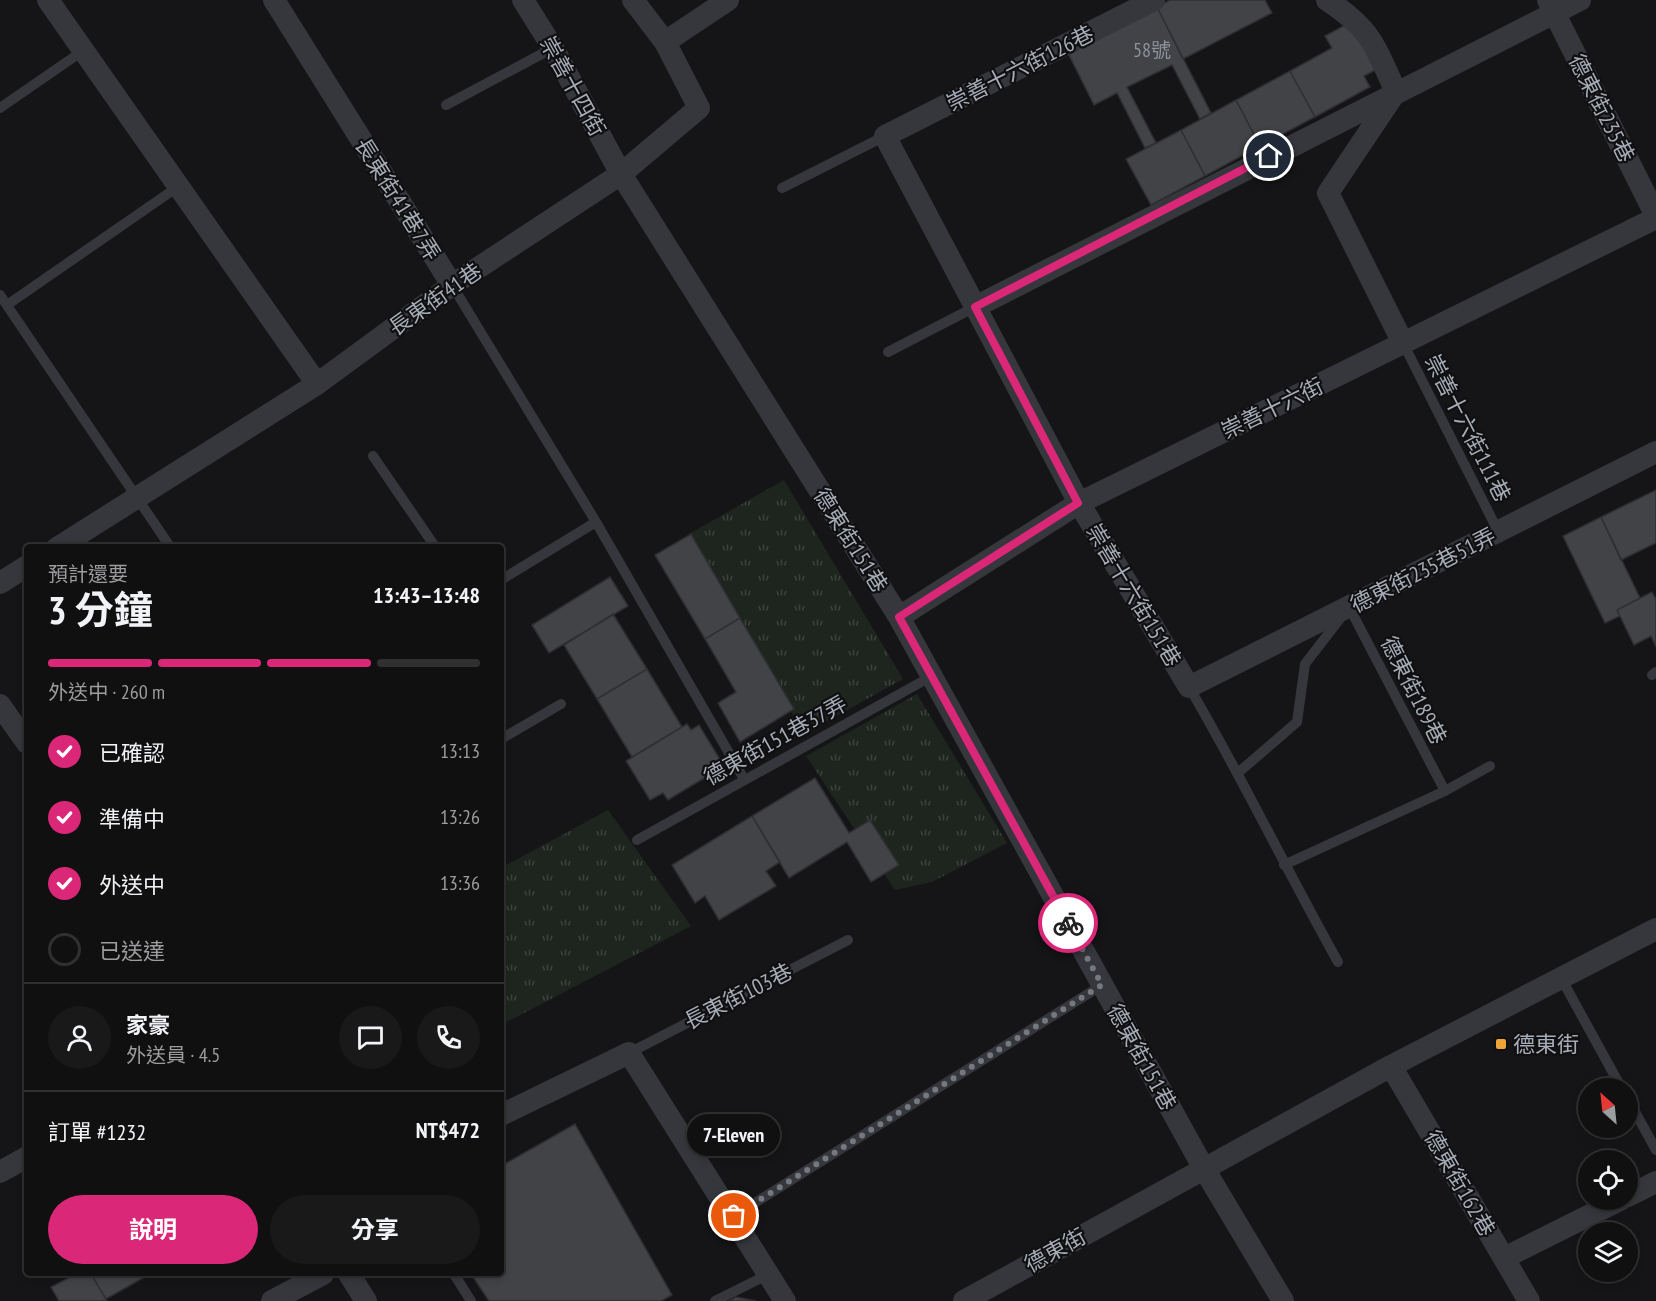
<!DOCTYPE html>
<html lang="zh-TW">
<meta charset="utf-8">
<style>
:root{--surface:#101011;--page:#19191a;--text:#f1f3f6;--muted:#9c9d9f;--line:#303031;--accent:#db2777}
body{margin:0;font-family:"PT Sans Narrow","Noto Sans TC",sans-serif;background:var(--page);color:var(--text);height:100vh;display:flex;flex-direction:column;font-size:22px;white-space:nowrap}
*{box-sizing:border-box;margin:0}
p{font-size:20px;color:var(--muted)}
.icon{flex:none;width:33px;height:33px;fill:none;stroke:currentColor;stroke-width:2;stroke-linecap:round;stroke-linejoin:round}
.map{position:relative;flex:1;overflow:hidden}
.side{position:absolute;left:24px;top:544px;width:480px;height:732px;display:flex;flex-direction:column;background:var(--surface);border-radius:6px;box-shadow:0 3px 9px #0003,0 0 0 2px var(--line)}
.side>*{flex:none}
.needle{width:39px;rotate:333deg}
.controls{position:absolute;left:1578px;top:1078px;display:grid;gap:12px}
.controls a{display:grid;place-items:center;width:60px;height:60px;border-radius:50%;background:var(--surface);box-shadow:0 3px 9px #0003,0 0 0 2px var(--line);font-size:30px}
.pin{position:absolute;display:grid;place-items:center;width:51px;height:51px;color:#fff;margin:-26px;border:3px solid #fff;border-radius:50%;box-shadow:0 2px 6px #0007}
.courier{position:absolute;display:grid;place-items:center;width:60px;height:60px;margin:-30px;border:4px solid #db2777;border-radius:50%;background:#fff;color:#222;box-shadow:0 2px 8px #0007}
.bubble{position:absolute;height:42px;border-radius:21px;background:var(--surface);box-shadow:0 3px 9px #0003,0 0 0 2px var(--line);font-size:20px;font-weight:700;line-height:42px;text-align:center}
.headline em{font-style:normal;font-weight:700}
.headline div{display:flex;flex-direction:column-reverse}
.headline{display:flex;align-items:center;justify-content:space-between;height:102px;padding:0 24px}
h1{font-size:39px;font-weight:700;line-height:45px}
.bar{display:grid;grid-template-columns:repeat(4,1fr);gap:9px 6px;align-content:center;height:72px;padding:0 24px}
.bar i{height:8px;border-radius:4px;background:var(--line)}
.bar .current{background:var(--accent)}
.bar p{grid-column:span 4}
.line{display:flex;align-items:center;gap:15px;padding:0 24px;border-top:2px solid var(--line)}
.line div{flex:1}
.round{display:grid;place-items:center;flex:none;width:63px;height:63px;border-radius:32px;background:var(--page)}
ol{padding:0 24px;list-style:none}
li{display:flex;align-items:center;gap:18px;height:66px}
li p{margin-inline-start:auto}
li .icon{padding:6px;border-radius:50%;background:var(--accent);color:#fff;stroke-width:4}
li:last-child{color:var(--muted)}
li i{width:33px;height:33px;border:3px solid var(--line);border-radius:50%}
.action{display:flex;gap:12px;margin-top:auto;padding:12px 24px}
.action a{flex:1;height:69px;border-radius:36px;background:var(--accent);color:#fff;font-size:24px;font-weight:700;line-height:69px;text-align:center}
.action a+a{background:var(--page);color:var(--text)}
.map>svg:first-child{display:block}
.grass{fill:url(#grass-tufts)}
.building{fill:#414347;stroke:#2f2f33;stroke-width:1.5}
.lines{fill:none;stroke-linecap:round;stroke-linejoin:round}
.service{stroke:#36373c;stroke-width:10}
.minor{stroke:#36373c;stroke-width:22}
.done{stroke:#74787f;stroke-width:6;stroke-dasharray:0 10.8}
.route{stroke:#db2777;stroke-width:8}
.poi-dot{fill:#eea536;stroke:#101012;stroke-width:2}
.labels{text-anchor:middle;dominant-baseline:central;stroke-width:4.5;stroke-linejoin:round;paint-order:stroke}
.number-label{font-size:20px;fill:#8e929b}
.street-label{font-size:22px;fill:#a7adb7;stroke:#101012}
.poi-label{font-size:22px;fill:#a7adb7;stroke:#101012;text-anchor:start}
</style>
<div class="map">
<svg width="1656" height="1301" viewBox="0 0 1656 1301">
<defs>
<pattern id="grass-tufts" width="24" height="20" patternUnits="userSpaceOnUse" patternTransform="scale(1.5)"><rect width="24" height="20" fill="#1d251e"/><path d="M3 7l-1-3M5 7V3M7 7l1-3M15 17l-1-3M17 17v-4M19 17l1-3" fill="none" stroke="#3b423c"/></pattern>
</defs>
<rect width="100%" height="100%" fill="#151517"/>
<path class="grass" d="M784 480 903 679 804 734 689 534Z
M917 694 1007 843 932 882 895 890 806 756Z
M608 810 691 926 501 1025V868Z"/>
<path class="building" d="M1170 0H1265L1272 13 1183 59 1157 7Z
M1157 7 1211 113 1200 119 1172 65 1127 87 1156 143 1145 148 1117 93 1094 105 1068 53Z
M1356 19 1381 67 1364 76 1370 87 1315 117 1290 71 1332 48 1325 36Z
M1290 71 1315 117 1260 146 1236 100Z
M1236 100 1260 146 1205 176 1181 130Z
M1181 130 1205 176 1151 205 1126 159Z
M1656 490V543L1621 560 1601 517Z
M1601 517 1640 598 1617 610 1620 616 1605 623 1563 536Z
M691 534 740 618 705 639 655 555Z
M610 577 628 606 549 653 532 625Z
M1652 592 1656 599V647L1651 636 1634 645 1617 610Z
M613 614 647 669 597 699 564 645Z
M740 618 794 709 740 742 718 703 736 692 705 639Z
M647 669 682 727 632 757 597 699Z
M687 724 691 730 699 725 724 766 668 800 663 793 650 800 626 761Z
M815 778 849 833 870 820 899 865 871 882 847 842 789 878 752 816Z
M752 816 780 862 766 871 776 886 719 920 705 896 695 903 672 865Z
M575 1124 672 1295 661 1301H489L471 1274H501V1166Z
M76 1274H91L107 1301H59L51 1287Z
M91 1274H150L106 1299Z
M736 1297 756 1301H729Z"/>
<g class="lines">
<path class="service" d="M446 105 553 48
M0 108 84 50
M782 188 885 136
M452 285 596 522 744 779
M0 295 171 548
M7 305 179 186
M1403 343 1498 531
M888 352 975 307
M373 456 436 548
M501 580 596 522
M1652 675 1656 672
M1189 687C1242 777 1287 871 1338 962
M501 739 561 704
M1239 772 1297 722 1305 664 1349 607 1445 791
M637 840 932 676
M1284 865 1445 791 1490 766
M1561 978 1622 1089
M629 1053 848 940
M1628 1099 1656 1150
M734 1216 1102 985
M454 1274 471 1301
M715 1301 769 1274"/>
<path class="minor" d="M48 0 317 384
M274 0 452 285
M523 0 553 48 621 174 899 617 1203 1167 1283 1301
M1154 0 885 136 1079 503 1189 687 1656 452
M1327 0C1372 30 1374 44 1396 92
M1548 0 1656 216
M665 42 728 0
M1395 93 1328 193 1403 343
M975 307 1580 0
M57 548 317 384 452 285 621 174 699 108 665 42 633 0
M0 583 27 566
M899 617 1079 503 1656 218
M0 705 27 743
M1391 1066 1529 1301
M501 1115 629 1053 785 1301
M0 1172 27 1157
M1628 1196 1656 1182
M1504 1258 1620 1200
M349 1274 366 1301
M272 1301 323 1274
M964 1301 1391 1066 1656 929"/>
</g>
<g class="lines">
<path class="done" d="M734 1216 1102 985 1068 923"/>
<path class="route" d="M1068 923 899 617 1078 503 975 307 1269 156"/>
</g>
<rect class="poi-dot" x="1495" y="1038" width="12" height="12" rx="3"/>
<g class="labels">
<g class="number-label">
<text x="1152" y="50">58號</text>
</g>
<g class="street-label">
<text transform="translate(1020 68) rotate(-27)">崇善十六街126巷</text>
<text transform="translate(573 86) rotate(61)">崇善十四街</text>
<text transform="translate(1602 108) rotate(63)">德東街235巷</text>
<text transform="translate(398 199) rotate(58)">長東街41巷7弄</text>
<text transform="translate(435 299) rotate(-35)">長東街41巷</text>
<text transform="translate(1272 408) rotate(-26)">崇善十六街</text>
<text transform="translate(1468 428) rotate(63)">崇善十六街111巷</text>
<text transform="translate(851 540) rotate(58)">德東街151巷</text>
<text transform="translate(1423 570) rotate(-27)">德東街235巷51弄</text>
<text transform="translate(1134 595) rotate(59)">崇善十六街151巷</text>
<text transform="translate(1414 690) rotate(63)">德東街189巷</text>
<text transform="translate(775 740) rotate(-29)">德東街151巷37弄</text>
<text transform="translate(738 996) rotate(-27)">長東街103巷</text>
<text transform="translate(1142 1057) rotate(61)">德東街151巷</text>
<text transform="translate(1460 1183) rotate(60)">德東街162巷</text>
<text transform="translate(1055 1250) rotate(-29)">德東街</text>
</g>
<g class="poi-label">
<text x="1513" y="1044">德東街</text>
</g>
</g>
</svg>
<div class="controls">
<a><svg class="needle" viewBox="-14 -14 28 28"><path d="M0-13l5 13h-10z" fill="#e53935"/><path d="M0 13l5-13h-10z" fill="#9c9d9f"/></svg></a>
<a><svg class="icon" aria-label="locate" viewBox="0 0 24 24"><circle cx="12" cy="12" r="6"/><path d="M12 2v4M12 18v4M2 12h4M18 12h4"/></svg></a>
<a><svg class="icon" aria-label="layers" viewBox="0 0 24 24"><path d="M12 4l9 5-9 5-9-5zM3 14l9 5 9-5"/></svg></a>
</div>
<div class="pin" style="left:734px;top:1216px;background:#ea580c"><svg class="icon" aria-label="bag" viewBox="0 0 24 24"><path d="M5 8h14l-1 12H6zM9 8a3 3 0 0 1 6 0"/></svg></div>
<div class="pin" style="left:1269px;top:156px;background:#1f2937"><svg class="icon" aria-label="home" viewBox="0 0 24 24"><path d="M3 11l9-7 9 7M6 9v11h12V9"/></svg></div>
<div class="courier" style="left:1068px;top:923px"><svg class="icon" aria-label="bike" viewBox="0 0 24 24"><circle cx="6" cy="16" r="4"/><circle cx="18" cy="16" r="4"/><path d="M6 16l4-8h5l3 8M10 8l3 8H6M13 5h3"/></svg></div>
<div class="bubble" style="left:687px;top:1114px;width:93px">7-Eleven</div>
<section class="side">
<div class="headline"><div><h1>3 分鐘</h1><p>預計還要</p></div><em>13:43–13:48</em></div>
<div class="bar"><i class="current"></i><i class="current"></i><i class="current"></i><i></i><p>外送中 · 260 m</p></div>
<ol>
<li><svg class="icon" aria-label="check" viewBox="0 0 24 24"><path d="M5 12l5 5 9-10"/></svg>已確認<p>13:13</p></li>
<li><svg class="icon" aria-label="check" viewBox="0 0 24 24"><path d="M5 12l5 5 9-10"/></svg>準備中<p>13:26</p></li>
<li><svg class="icon" aria-label="check" viewBox="0 0 24 24"><path d="M5 12l5 5 9-10"/></svg>外送中<p>13:36</p></li>
<li><i></i>已送達</li>
</ol>
<div class="line" style="height:108px"><a class="round"><svg class="icon" aria-label="person" viewBox="0 0 24 24"><circle cx="12" cy="8" r="4"/><path d="M4 21q1-7 8-7t8 7"/></svg></a><div><b>家豪</b><p>外送員 · 4.5</p></div><a class="round"><svg class="icon" aria-label="chat" viewBox="0 0 24 24"><path d="M4 5h16v11H9l-5 4z"/></svg></a><a class="round"><svg class="icon" aria-label="phone" viewBox="0 0 24 24"><path d="M5 4h4l2 5-3 2q2 4 5 5l2-3 5 2v4C11 20 4 13 5 4z"/></svg></a></div>
<div class="line" style="height:78px"><div>訂單 #1232</div><b>NT$472</b></div>
<div class="action"><a>說明</a><a>分享</a></div>
</section>
</div>
